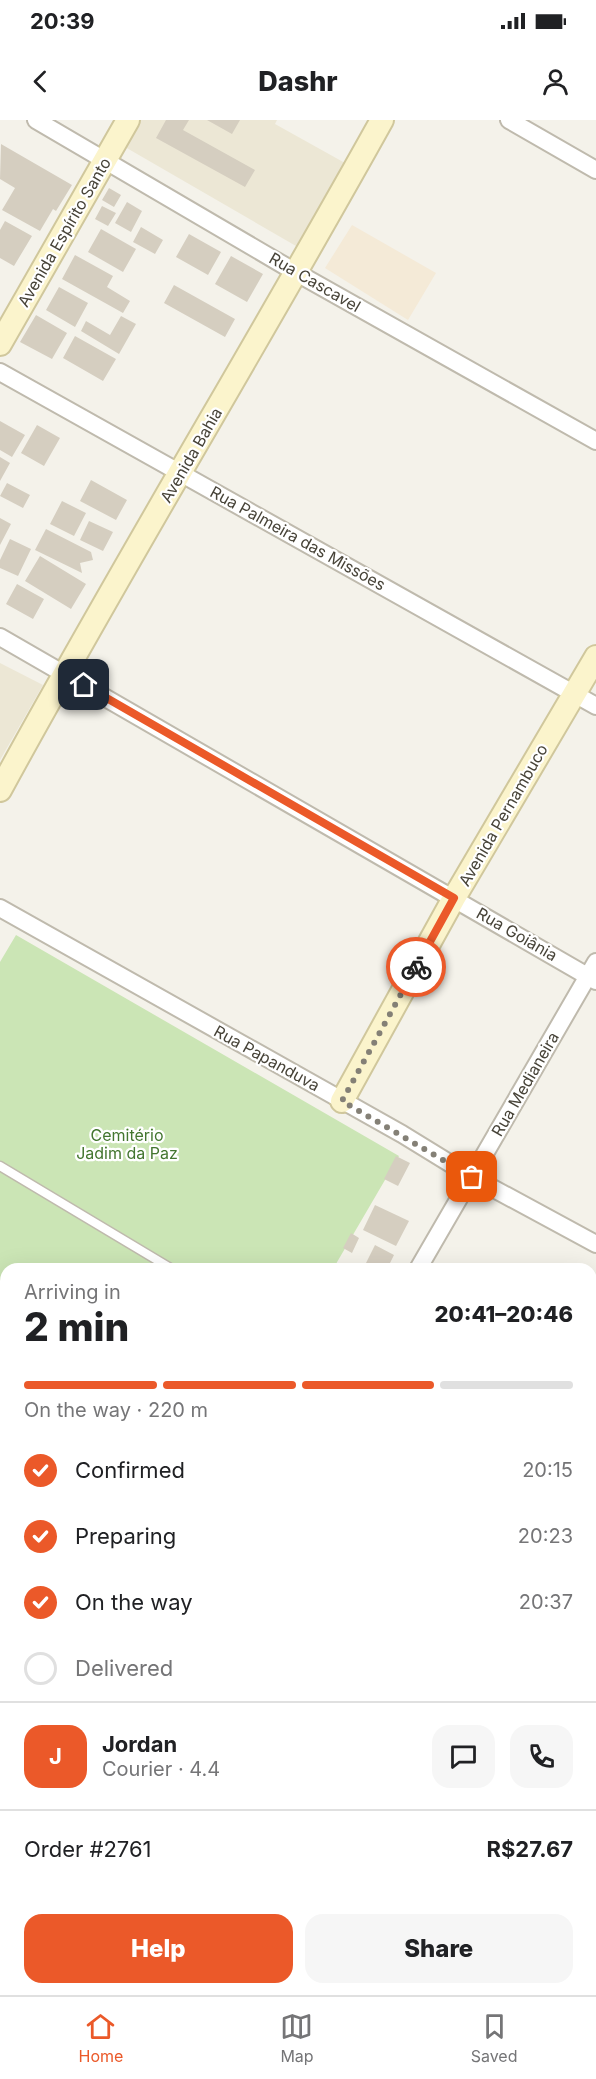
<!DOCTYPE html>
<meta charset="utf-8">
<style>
:root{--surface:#fff;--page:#f6f6f6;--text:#202124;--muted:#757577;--line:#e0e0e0;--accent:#eb5929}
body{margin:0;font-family:Inter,sans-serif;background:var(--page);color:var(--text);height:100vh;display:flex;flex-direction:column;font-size:22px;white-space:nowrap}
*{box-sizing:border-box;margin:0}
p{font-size:20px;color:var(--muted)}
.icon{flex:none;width:33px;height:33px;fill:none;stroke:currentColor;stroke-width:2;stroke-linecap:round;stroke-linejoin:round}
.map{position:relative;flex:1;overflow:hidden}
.details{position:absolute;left:0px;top:1143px;width:597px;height:732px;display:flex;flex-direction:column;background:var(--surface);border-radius:18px 18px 0 0;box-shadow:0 6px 24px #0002}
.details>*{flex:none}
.pin{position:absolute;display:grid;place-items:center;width:51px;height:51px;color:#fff;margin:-26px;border-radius:12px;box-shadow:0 3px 9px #0006}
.courier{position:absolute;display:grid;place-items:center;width:60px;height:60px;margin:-30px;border:4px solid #eb5929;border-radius:50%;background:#fff;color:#222;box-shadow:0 2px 8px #0007}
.head em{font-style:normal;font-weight:800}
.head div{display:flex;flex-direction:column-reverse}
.head{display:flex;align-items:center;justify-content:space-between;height:102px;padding:0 24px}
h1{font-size:39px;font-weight:800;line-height:45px}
.bar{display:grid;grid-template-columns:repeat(4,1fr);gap:9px 6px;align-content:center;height:72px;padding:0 24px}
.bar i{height:8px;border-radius:4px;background:var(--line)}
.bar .selected{background:var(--accent)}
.bar p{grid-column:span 4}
.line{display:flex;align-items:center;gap:15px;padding:0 24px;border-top:2px solid var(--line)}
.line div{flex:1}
.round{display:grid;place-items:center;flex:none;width:63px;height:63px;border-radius:18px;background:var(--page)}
ol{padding:0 24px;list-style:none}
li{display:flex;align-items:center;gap:18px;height:66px}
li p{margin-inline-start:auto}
li .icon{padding:6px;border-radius:50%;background:var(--accent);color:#fff;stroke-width:4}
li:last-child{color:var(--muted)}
li i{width:33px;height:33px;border:3px solid var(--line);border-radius:50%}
.primary-button{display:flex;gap:12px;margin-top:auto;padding:12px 24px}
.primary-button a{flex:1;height:69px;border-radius:18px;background:var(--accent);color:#fff;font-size:24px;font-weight:800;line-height:69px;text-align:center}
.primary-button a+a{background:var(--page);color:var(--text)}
.status{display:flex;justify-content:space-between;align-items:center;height:42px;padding:0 30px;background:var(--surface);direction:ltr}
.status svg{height:16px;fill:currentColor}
header{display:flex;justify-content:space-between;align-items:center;height:78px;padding:0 24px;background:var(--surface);font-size:27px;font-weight:800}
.tabs{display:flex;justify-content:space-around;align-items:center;height:84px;border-top:2px solid var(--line);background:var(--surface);font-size:16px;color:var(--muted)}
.tabs a{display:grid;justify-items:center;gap:3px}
.tabs .selected{color:var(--accent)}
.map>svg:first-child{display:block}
.commercial{fill:#f4ead7}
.education{fill:#ece7d5}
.green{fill:#cbe5b5}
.building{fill:#d5cec0}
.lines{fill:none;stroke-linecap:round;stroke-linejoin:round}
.lane-casing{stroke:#bfbaad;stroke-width:11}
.street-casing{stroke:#bfbaad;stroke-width:20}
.secondary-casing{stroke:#d0c79c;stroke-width:26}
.path{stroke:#bfb79f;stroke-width:3;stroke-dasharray:3 3;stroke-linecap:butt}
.lane{stroke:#fff;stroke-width:8}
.street{stroke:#fff;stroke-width:16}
.secondary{stroke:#fbf4cc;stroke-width:22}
.done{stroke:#848076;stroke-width:6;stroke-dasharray:0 10.8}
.route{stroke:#eb5929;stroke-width:8}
.labels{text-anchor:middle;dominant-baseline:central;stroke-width:4.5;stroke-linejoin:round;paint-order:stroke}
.street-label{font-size:16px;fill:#474338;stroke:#fff}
.park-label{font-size:16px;fill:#43762f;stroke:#fff}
</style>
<div class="status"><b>20:39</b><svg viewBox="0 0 49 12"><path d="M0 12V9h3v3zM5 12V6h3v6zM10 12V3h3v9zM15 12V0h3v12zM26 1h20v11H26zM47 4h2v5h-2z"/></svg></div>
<header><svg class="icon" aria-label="back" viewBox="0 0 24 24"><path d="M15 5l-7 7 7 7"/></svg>Dashr<svg class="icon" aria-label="person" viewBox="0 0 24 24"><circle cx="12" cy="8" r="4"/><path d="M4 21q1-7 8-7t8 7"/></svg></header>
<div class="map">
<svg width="596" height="1875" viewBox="0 0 596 1875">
<rect width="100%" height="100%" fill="#f4f2ea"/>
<path class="commercial" d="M352 105 436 153 408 200 325 148Z"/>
<path class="education" d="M140 0H277L275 4 345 43 296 126 125 27Z
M0 543 43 565 0 640Z"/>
<path class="green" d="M16 815 399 1036 333 1149H6V1286L0 1283V842Z"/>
<path class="building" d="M166 0H189L183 10 255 50 245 67 156 18Z
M207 0H240L232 14Z
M1 24 72 65 56 91 53 89 40 111 2 90 15 68 0 59Z
M109 68 121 75 114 87 102 80Z
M127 82 142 91 131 112 115 103Z
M102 86 116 93 108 106 95 99Z
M5 101 32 116 14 146 0 138V110Z
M141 107 163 120 155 134 133 122Z
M101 109 136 129 123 152 88 132Z
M189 114 221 132 208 155 176 137Z
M75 135 113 156 107 167 130 181 123 193 62 159Z
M231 136 263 154 247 182 215 164Z
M174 165 235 199 225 217 164 183Z
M59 167 88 183 75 207 46 190Z
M36 195 67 213 52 239 20 222Z
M121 196 136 204 119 234 81 211 86 201 110 215Z
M75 216 116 239 103 261 63 238Z
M0 301 25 315 12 337 0 330Z
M37 305 60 318 44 346 21 333Z
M0 337 10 343 0 361Z
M91 360 127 380 116 400 80 381Z
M7 363 30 375 23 388 0 376Z
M62 381 86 393 74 416 50 404Z
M0 398 11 404 0 425Z
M89 401 113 412 103 431 80 420Z
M46 409 91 432 93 440 80 443 82 453 35 430Z
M10 419 31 429 18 456 0 448V440Z
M40 436 86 464 71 489 25 461Z
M17 464 44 479 33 499 6 484Z
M396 1036 410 1043 398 1066 384 1059Z
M375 1085 409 1101 396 1126 363 1110Z
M351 1113 359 1118 352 1133 343 1128Z
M375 1125 394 1135 387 1149H378L366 1143Z"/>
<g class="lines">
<defs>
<path id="lane" d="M0 1046 172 1149"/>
<path id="street" d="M36 0 297 153 596 321
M509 0 596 50
M0 252 596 586
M0 517 596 861
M0 788 402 1014 472 1057 596 1124
M418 1149 596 842
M591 1301 596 1304
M0 1577 6 1567
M0 1590 6 1594
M489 1869 498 1875
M86 1875 89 1869"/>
<path id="secondary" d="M0 224 128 0
M0 670C123 444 257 225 382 0
M342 981 454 778 596 537
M0 1300 6 1303
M0 1321 6 1325
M591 1474 596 1465
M591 1636 596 1639
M591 1662 596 1665
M361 1875 364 1869"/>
</defs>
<use href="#lane" class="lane-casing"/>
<use href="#street" class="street-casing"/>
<use href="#secondary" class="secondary-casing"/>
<path class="path" d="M384 1875 387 1869"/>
<use href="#lane" class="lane"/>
<use href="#street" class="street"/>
<use href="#secondary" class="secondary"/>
</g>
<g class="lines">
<path class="done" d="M416 847 342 981 472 1057"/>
<path class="route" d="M84 565 454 778 416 847"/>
</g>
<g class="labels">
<g class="street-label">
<text transform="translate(64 112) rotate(-60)">Avenida Espírito Santo</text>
<text transform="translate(315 162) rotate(30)">Rua Cascavel</text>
<text transform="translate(191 335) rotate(-60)">Avenida Bahia</text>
<text transform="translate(298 418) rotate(29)">Rua Palmeira das Missões</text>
<text transform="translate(503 695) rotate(-60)">Avenida Pernambuco</text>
<text transform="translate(517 814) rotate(30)">Rua Goiânia</text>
<text transform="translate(267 938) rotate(29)">Rua Papanduva</text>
<text transform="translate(525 964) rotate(-60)">Rua Medianeira</text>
</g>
<g class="park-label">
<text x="127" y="1015">Cemitério<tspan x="127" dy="18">Jadim da Paz</tspan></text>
</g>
</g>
</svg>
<div class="pin" style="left:472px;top:1057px;background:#ea580c"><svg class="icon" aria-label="bag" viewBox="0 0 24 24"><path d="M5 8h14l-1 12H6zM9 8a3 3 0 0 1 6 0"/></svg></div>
<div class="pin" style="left:84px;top:565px;background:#1f2937"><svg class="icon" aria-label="home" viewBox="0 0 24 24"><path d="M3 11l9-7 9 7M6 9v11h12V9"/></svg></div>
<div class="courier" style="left:416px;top:847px"><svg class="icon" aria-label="bike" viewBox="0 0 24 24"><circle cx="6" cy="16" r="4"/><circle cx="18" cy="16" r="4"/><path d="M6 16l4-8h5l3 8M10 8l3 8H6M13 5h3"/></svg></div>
<section class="details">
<div class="head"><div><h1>2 min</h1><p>Arriving in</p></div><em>20:41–20:46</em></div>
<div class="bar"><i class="selected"></i><i class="selected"></i><i class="selected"></i><i></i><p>On the way · 220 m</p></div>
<ol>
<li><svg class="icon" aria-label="check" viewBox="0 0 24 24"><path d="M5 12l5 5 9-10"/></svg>Confirmed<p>20:15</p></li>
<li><svg class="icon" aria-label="check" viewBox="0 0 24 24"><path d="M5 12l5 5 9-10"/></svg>Preparing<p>20:23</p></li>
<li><svg class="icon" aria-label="check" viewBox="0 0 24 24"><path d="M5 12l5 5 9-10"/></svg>On the way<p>20:37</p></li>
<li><i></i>Delivered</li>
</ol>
<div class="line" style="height:108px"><b class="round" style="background:var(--accent);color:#fff">J</b><div><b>Jordan</b><p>Courier · 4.4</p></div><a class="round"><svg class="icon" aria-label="chat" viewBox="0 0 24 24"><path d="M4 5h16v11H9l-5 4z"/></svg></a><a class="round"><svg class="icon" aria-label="phone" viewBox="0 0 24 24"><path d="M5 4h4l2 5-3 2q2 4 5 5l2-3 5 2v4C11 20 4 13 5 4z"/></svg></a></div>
<div class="line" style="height:78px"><div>Order #2761</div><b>R$27.67</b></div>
<div class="primary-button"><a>Help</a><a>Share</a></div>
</section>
</div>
<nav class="tabs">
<a class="selected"><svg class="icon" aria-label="home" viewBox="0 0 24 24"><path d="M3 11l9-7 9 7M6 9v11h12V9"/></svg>Home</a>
<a><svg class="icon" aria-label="map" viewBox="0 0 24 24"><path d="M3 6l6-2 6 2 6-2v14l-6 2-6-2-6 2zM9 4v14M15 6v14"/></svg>Map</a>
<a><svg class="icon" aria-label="saved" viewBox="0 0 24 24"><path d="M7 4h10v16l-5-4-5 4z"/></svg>Saved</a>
</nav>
